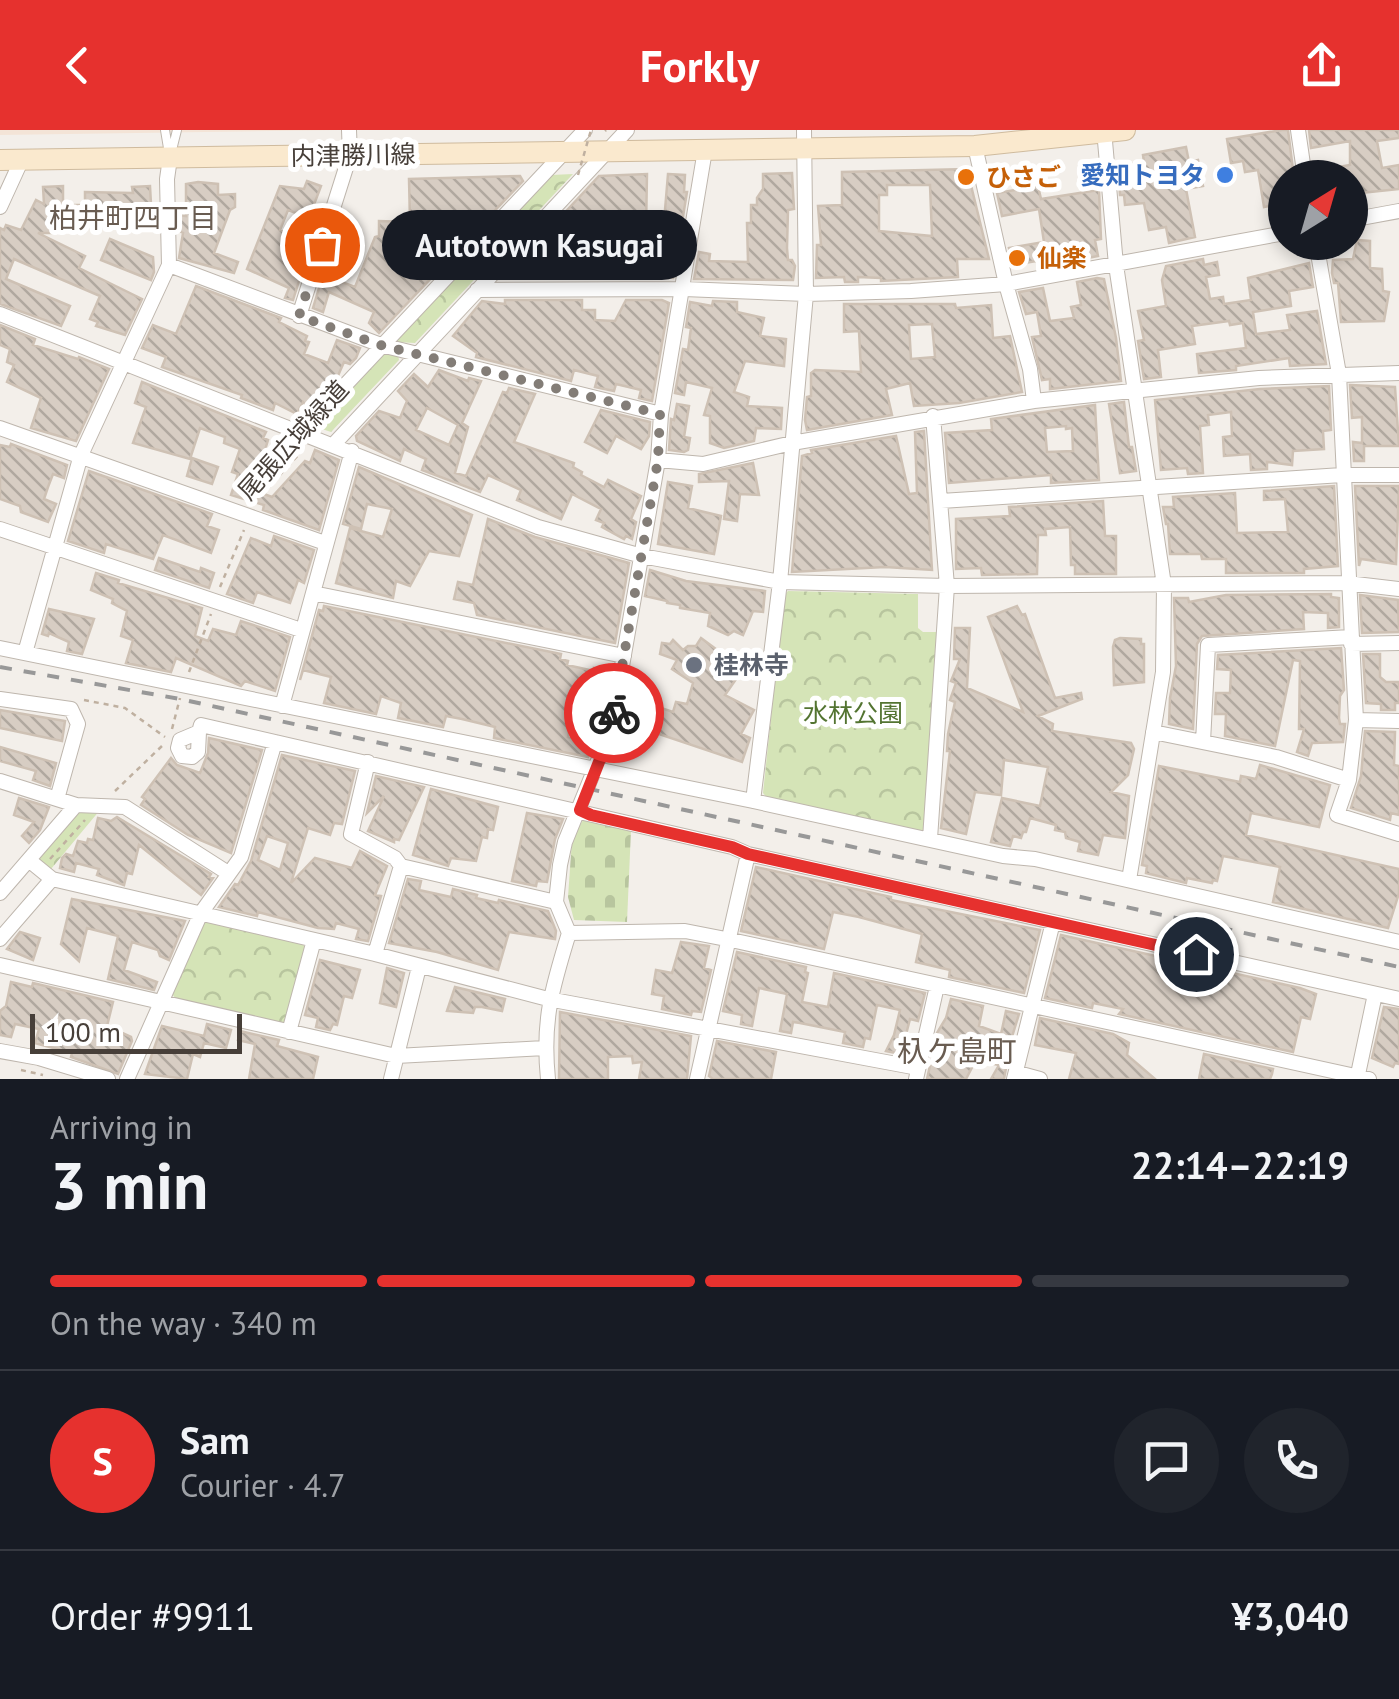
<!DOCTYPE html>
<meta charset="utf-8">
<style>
:root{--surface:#171b24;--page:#20242c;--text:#f1f3f6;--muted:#9ea1a6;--line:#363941;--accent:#e6312e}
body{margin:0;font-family:"PT Sans","Noto Sans JP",sans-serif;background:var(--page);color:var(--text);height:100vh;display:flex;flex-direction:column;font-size:38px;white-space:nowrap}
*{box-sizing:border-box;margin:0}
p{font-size:32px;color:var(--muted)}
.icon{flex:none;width:55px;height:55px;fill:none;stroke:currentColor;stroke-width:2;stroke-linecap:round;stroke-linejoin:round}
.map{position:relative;height:949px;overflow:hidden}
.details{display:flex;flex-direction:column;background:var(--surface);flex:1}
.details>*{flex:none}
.needle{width:65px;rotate:37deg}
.controls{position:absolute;left:1268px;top:30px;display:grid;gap:20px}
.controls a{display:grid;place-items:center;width:100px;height:100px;border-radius:50%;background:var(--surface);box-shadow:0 5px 15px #0003;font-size:50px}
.scale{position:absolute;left:30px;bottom:25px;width:212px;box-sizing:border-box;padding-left:10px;border:5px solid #473f39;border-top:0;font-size:28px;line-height:35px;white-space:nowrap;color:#473f39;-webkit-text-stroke:8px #fff;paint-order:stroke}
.pin{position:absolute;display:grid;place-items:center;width:85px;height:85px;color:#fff;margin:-42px;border:5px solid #fff;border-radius:50%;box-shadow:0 2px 10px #0007}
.courier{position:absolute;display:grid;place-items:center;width:100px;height:100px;margin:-50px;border:8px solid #e6312e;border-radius:50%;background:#fff;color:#222;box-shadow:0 2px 12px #0007}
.bubble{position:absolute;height:70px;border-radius:35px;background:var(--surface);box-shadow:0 5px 15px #0003;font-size:32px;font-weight:600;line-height:70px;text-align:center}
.headline em{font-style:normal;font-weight:600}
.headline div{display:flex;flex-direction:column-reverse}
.headline{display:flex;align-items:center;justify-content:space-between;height:170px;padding:0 50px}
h1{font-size:65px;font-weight:600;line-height:75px}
.bar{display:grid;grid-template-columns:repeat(4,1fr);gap:15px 10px;align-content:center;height:120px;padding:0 50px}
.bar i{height:12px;border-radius:8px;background:var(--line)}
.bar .current{background:var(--accent)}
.bar p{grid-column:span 4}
.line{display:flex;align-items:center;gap:25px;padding:0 50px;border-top:2px solid var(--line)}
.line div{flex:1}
.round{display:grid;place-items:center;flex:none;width:105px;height:105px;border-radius:52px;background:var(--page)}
header{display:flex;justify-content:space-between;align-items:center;height:130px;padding:0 50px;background:var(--accent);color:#fff;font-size:45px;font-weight:600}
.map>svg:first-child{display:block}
.commercial{fill:#f3e4d7}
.cemetery{fill:url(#cemetery-stones)}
.park{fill:url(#park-crowns)}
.building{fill:url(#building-back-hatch);stroke:#cec1b4;stroke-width:2.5;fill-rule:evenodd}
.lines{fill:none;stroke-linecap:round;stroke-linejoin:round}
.lane-casing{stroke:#beb6ad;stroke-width:10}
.street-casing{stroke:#beb6ad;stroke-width:16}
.secondary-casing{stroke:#cfbb9e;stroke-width:22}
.path{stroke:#bfb0a0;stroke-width:2.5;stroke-dasharray:5 5;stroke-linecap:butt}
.lane{stroke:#fff;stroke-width:8}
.street{stroke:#fff;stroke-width:14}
.secondary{stroke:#fae9ce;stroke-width:20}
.rail{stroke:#989898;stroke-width:4;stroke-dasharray:12 12;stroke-linecap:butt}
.path-bridge{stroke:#bfb0a0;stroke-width:2.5;stroke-dasharray:5 5;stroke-linecap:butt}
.done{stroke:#837d77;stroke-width:10;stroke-dasharray:0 18}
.route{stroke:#e6312e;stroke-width:12}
.shop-dot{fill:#3f7fe0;stroke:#fff;stroke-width:4}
.food-dot{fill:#e8710a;stroke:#fff;stroke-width:4}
.worship-dot{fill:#6b7280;stroke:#fff;stroke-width:4}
.labels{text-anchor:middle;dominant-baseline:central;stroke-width:10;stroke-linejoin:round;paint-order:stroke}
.street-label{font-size:25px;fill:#473f39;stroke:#fff}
.shop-label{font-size:25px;font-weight:bold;fill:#366cbe;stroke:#fff;text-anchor:end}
.food-label{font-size:25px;font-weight:bold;fill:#c56008;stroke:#fff;text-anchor:start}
.worship-label{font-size:25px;font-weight:bold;fill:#5b616d;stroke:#fff;text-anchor:start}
.park-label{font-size:25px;fill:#537431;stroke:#fff}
.neighbourhood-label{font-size:28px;fill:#695c51;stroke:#fff}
.quarter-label{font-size:30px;fill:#695c51;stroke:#fff}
</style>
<header><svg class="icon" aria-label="back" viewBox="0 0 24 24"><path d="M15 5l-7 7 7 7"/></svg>Forkly<svg class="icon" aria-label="share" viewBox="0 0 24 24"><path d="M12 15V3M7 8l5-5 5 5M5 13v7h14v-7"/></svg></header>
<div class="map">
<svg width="1399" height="949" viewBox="0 0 1399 949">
<defs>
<pattern id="cemetery-stones" width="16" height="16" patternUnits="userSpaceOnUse" patternTransform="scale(2.5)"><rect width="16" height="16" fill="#d5e4b7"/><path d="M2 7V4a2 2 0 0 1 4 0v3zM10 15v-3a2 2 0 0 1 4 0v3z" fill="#b8c59e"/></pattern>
<pattern id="park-crowns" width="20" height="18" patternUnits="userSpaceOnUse" patternTransform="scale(2.5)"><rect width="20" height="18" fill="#d5e4b7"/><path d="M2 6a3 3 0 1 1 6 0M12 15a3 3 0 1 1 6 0" fill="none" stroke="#b8c59e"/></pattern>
<pattern id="building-back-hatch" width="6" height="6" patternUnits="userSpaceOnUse" patternTransform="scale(2.5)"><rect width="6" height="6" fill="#d7cdc3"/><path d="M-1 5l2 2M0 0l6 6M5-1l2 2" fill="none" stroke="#b0a89f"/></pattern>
</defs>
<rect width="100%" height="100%" fill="#f3efea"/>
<path class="commercial" d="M0 0H339L0 5Z"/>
<path class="cemetery" d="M584 688 631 700 627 792 574 790 568 767 572 710Z"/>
<path class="park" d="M573 44 415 213 397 212 396 207 551 45Z
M386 222 398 225 399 230 331 302 313 296Z
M788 461 918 464V498L923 502H940L926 699 920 703 768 669 763 663 784 465Z
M81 680H100L51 739 39 729Z
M208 791 303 814 306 820 288 891 282 894 176 869 172 864 202 794Z"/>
<path class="building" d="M1282 0H1288L1294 48H1285V73L1264 77 1258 40 1245 42 1243 31 1231 33 1227 9Z
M1309 0H1399V8L1377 11 1382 38 1399 35V59L1350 64V48H1316L1315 41 1350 35V11L1311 18Z
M1186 17 1189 32 1198 30 1203 56 1186 59 1195 107 1169 113 1166 97 1149 100 1144 73 1125 75 1124 65H1120L1118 35 1144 32 1143 25Z
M967 39 989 129H957L958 147 881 151V148L858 147V152H845L844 147 816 148 817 115H821L818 76 842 75V42ZM887 55H930L932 106 879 101V65H887Z
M792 43 794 79 788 80 787 118 788 130H792L795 136 793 150 694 149 699 122 710 124 709 131 748 132 747 93H751V75H757V68L763 59V44Z
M647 44 646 100 574 99V108L557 91 599 46Z
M668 44 685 45 684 62H687L673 148 636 144 637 115 662 116Z
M520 46 523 51 459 118 438 98 426 131 437 142 379 203 369 193 374 182 329 162 323 182 313 178 323 145 355 157 375 107 379 106V91L410 92 409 49Z
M307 51 321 56 309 88 288 80 280 100 290 104 281 126 286 128 285 132 303 138 293 170 285 168 289 158 247 139 280 56 304 59Z
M198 52 218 54V65L235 64V77L230 80 214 123 238 132 234 143 179 128 183 103 179 101 178 85 186 86V54Z
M63 56V75H85V62L133 63 132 57 150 56 152 92 135 93 134 79 113 84V94L85 95V87H65L57 103H38L85 126 79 138 142 169 125 205 96 196 98 192 90 189 100 166 14 129 6 149 70 176 61 196 0 174V98L4 100 6 95 21 100 36 70 44 74 43 57Z
M1038 56 1041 69 1099 60 1101 109 1095 110 1098 126 1072 131 1071 127 1054 128 1013 135 1009 118 1044 112 1039 79 1002 86 997 63Z
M110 109 153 127 154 142 151 150 101 130Z
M1357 110 1370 111V138L1382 139 1383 161 1389 162 1384 191 1341 192 1338 153H1334L1332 143 1333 130 1353 129Z
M1203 129 1204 135 1217 132 1219 145 1206 147 1210 169 1223 167 1224 174 1251 170 1248 148 1309 133 1313 157 1289 161 1291 176 1253 182 1256 204 1290 200 1287 185 1317 181 1326 234 1290 236 1289 228 1236 236V240L1199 243 1197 224 1246 218 1243 193 1230 195 1229 191 1192 196 1195 214 1158 220 1161 247 1144 249 1138 211 1144 210 1138 181 1166 176 1162 150 1166 136Z
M1097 148 1104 149 1116 208 1121 251 1050 259V249L1042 250 1032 207 1041 206 1037 182 1026 184 1019 162 1043 158 1050 191 1074 188 1071 177 1081 175 1077 152Z
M196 156 281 188 279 192 307 206 305 211 309 212 304 224 328 233 337 210 360 218 356 228 350 234 344 232 337 248 326 259 322 257 309 278 303 272 297 284 275 273 273 280 241 268 242 265 162 237 166 227 142 218 153 195 176 204Z
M505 170H582V180H595V190L615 191 626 170H662L669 173 652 271 639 268 641 260 616 254 614 261 595 257 598 246 574 240 571 251 476 227 477 223 453 206 482 171 505 174Z
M713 171 737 172V182L764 188 760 206 786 209 784 236 745 231 734 262 749 267 747 276 782 278 781 299 756 298 754 311 724 318 710 313V286L704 285 712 258 686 252 684 265 675 263 683 219 688 220 691 198 686 197 690 172 712 176Z
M844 174H955L956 178 991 175 993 208 1010 206 1022 262 959 273 914 276 910 253 886 259 892 285 807 300 805 290 807 267 811 266V243L815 240 861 242 859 201 844 202ZM932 194 935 227 911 229 909 195Z
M0 195 35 209 33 215 78 229 79 227 109 239 76 311 31 298 41 268 7 252 14 235 7 232 10 219 0 215Z
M439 240 468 251 469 248 481 251 462 293 468 297 455 343 466 346 503 262 507 263 509 258 535 264 514 312 574 333 573 337 582 342 581 345 604 357 608 350 641 366 631 389 636 392 632 409 626 406 624 409 602 397 604 393 596 390 601 379 572 364 561 389 517 370 521 360 488 345 480 362 422 340 426 329 404 319 400 331 357 311 356 306 379 281 400 288 407 271 398 261 414 244 428 257ZM427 278 458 295 449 315 416 300Z
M142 252 266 302 263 308 268 310 253 360 272 367 305 331 310 333 315 320 339 330 319 400 263 380 264 375 231 365 238 344 232 342 240 319 224 313 225 307 200 298 190 329 133 313 146 277 135 273Z
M1350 255 1395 257 1399 316H1364V331H1354L1353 312 1362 313V287L1352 288Z
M1329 256 1331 300 1323 301 1324 319 1293 321 1292 335 1267 332V339L1251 340 1250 324 1224 326 1223 307 1232 306 1231 282 1208 285 1209 295 1200 296 1203 343 1188 344 1187 338 1161 340 1155 270 1260 259Z
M1124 272 1129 317H1132L1136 341 1120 343 1109 274Z
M677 274 689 276 684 307 690 308 688 320 684 322 669 320 671 289 674 290Z
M1095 275 1099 350 1051 353V345L949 353 945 303 992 300 991 289ZM1066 296V299L1072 298 1073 321 1047 322 1045 298Z
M601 280 650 292 649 306 641 319 616 306 607 323 585 312Z
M924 301 932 440 885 437 792 442 802 326 812 323 811 320 896 306 909 364 917 363 915 302Z
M11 314 67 335 64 348 53 344 48 357 44 369 56 374 48 392 21 382 20 376 0 369V315L10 317Z
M192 328 218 337 212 354 187 346Z
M753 333 759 365 740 364 737 391 724 389 729 351 699 352V344Z
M359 337 472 385 459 426 429 421 410 456 396 451 393 468 336 453 350 398 383 407 392 379 367 374 361 399 343 394Z
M89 341 212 384 207 396 219 400 211 423 163 405 153 429 106 414 104 423 68 411Z
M668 352 692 356 688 378 721 386 714 424 658 414Z
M1334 356 1338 436 1304 439V443H1226V429H1202L1201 424H1170L1168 394H1166L1163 377H1174L1173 367 1235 363 1237 403 1288 402 1285 369 1264 370V361Z
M1355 356H1399L1396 434 1361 429 1359 436Z
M1103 371 1105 406H1116V444H1075V435H1071L1070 397 1045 399 1046 405H1038L1037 444 982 445 981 438 956 439V389L1010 386 1009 377Z
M488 389 535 407 629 433 615 513 477 485 474 473 454 469 458 452 473 455Z
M274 406 314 420 304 453 298 450 290 473 257 462 253 473 227 464 251 408 271 416Z
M159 428 200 442 201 438 214 443 209 458 155 440Z
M650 440 686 451 765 461 763 482 753 481 743 505 734 501 728 505 708 496 710 483 680 478V475L667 473V471L645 466Z
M96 443 119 450 118 453 202 478 195 506 208 511 213 499 236 505 241 491 290 507 275 561 245 551 241 556 176 528 171 542 126 533 133 510 121 506 127 481 112 473 113 469 91 460Z
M1331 464V467L1339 468V497L1328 498V483L1303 482 1304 499 1202 506 1197 514 1193 599 1169 594 1170 568 1176 536 1174 468H1188L1189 472 1226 465Z
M1360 465 1398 470 1399 502 1362 503Z
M324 476 561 524 560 529 568 531 567 535 594 541V538L610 541 603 585 589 591 571 588 568 607 593 614 588 627 494 608 495 597 462 589 446 586 443 597 398 588 401 573 381 566 376 584 324 573 331 547 303 540 300 550 319 480 323 481Z
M1017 476 1022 485 1025 484 1055 568 1081 563 1082 569 1038 586 1053 594 1052 601 1131 613 1134 619 1128 645 1111 662 1129 666 1125 708 1103 705 1098 725 1078 721 1080 712 1066 708 1065 702 1055 700 1056 695 1030 688 1026 702H1023L1021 708 1013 706 1010 716 991 712 1002 668 1040 676 1048 637 1004 630 1001 665 975 662 966 704 941 698 950 621H947L948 604 955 572 950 570 956 553 951 551 960 529H954L955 498H970L967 558 1023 582 988 487Z
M49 479 94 489 82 524 67 521 69 512 49 503 48 506 42 504Z
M701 508 743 539 725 565 754 580 741 604 750 608 742 632 629 594 637 570 673 582 676 572 687 574 693 553 672 539 677 530 660 524 662 513 670 514 673 510 683 520 688 516H696Z
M1120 508 1141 509V514H1144V552L1114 555 1113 517 1115 510Z
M1341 518 1344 560 1340 566 1339 588 1340 594H1345L1343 612 1312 613 1308 626 1297 622 1304 599H1299L1300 531 1293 530 1275 616 1225 606 1226 584H1215L1216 563H1230L1231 540 1217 539 1218 525Z
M1363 524H1380V547L1386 552H1399V573H1395V580H1381V574L1366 573Z
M0 580 65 591 62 611 0 598Z
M1365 601 1395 602 1394 635 1399 636V685L1391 683 1390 690 1351 678 1361 646Z
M209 608 262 620 231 723 188 705 141 675 145 669 142 667 171 628 177 635 200 643 208 623Z
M0 617 56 633 50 656 33 650 36 641 0 631Z
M282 625 355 641 342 694 334 693 330 705 308 698 291 753 315 728 352 738 360 721 387 736 375 765 381 766 368 811 356 809 359 799 336 793 334 799 318 798 258 782 257 786 219 777 235 754 238 755 251 731ZM267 706 288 713 280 740 258 730Z
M1260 635 1330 655 1319 697 1251 683 1246 705 1399 739V763L1388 798 1273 772 1280 737 1223 726 1217 751 1213 750 1212 753 1187 748 1186 753 1146 743 1147 736 1142 735 1159 636 1240 652 1241 646 1256 649Z
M376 646 424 657 399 710 394 709V712L368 701 384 666 367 683Z
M431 659 498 677 493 700 488 699 487 708 482 707 476 731 451 728 448 736 413 725Z
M19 668 49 677 40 700 29 713 22 706 34 692 14 685Z
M527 683 563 689 555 709 547 752 537 751 536 756 512 751Z
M117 687 211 744 209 747 213 748 201 765 139 715 132 744 127 743 124 755 97 745 99 739 76 733 74 742 60 738 62 728 66 724 73 726 78 711 87 713 88 709 93 710 98 688 111 691Z
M756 737 891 767V770L1040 800 1024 863 949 847 950 840 916 832 922 804 859 787 833 782 824 819 741 801Z
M408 749 421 751 419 760 451 767 453 759 477 765 476 768 498 773 499 770 548 781 556 801 555 809 509 802 498 840 437 822 389 813Z
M72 769 185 791 169 830 160 826 158 820 132 812 124 840 157 852 154 860 108 849 118 806 87 798 79 831 61 814Z
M20 802 40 808 33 830 7 819Z
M1061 805 1300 858 1316 864 1310 889 1301 887 1293 922 1119 884 1123 879 1093 873 1092 878 1045 868Z
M681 812 709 816 704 838 711 840 701 882 692 881 691 885 662 879 664 866 652 864 656 840 672 843Z
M737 822 806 837 805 842 808 843 802 872 828 877 834 843 925 863 918 891 910 889 901 924 886 921 894 905 900 880 877 875 870 909 865 908 863 917 843 913 845 902 800 893 793 892 791 903 780 901 787 864 759 858 752 896 741 894 742 885 723 881Z
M320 830 360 840 352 868 344 866 337 895 333 894 330 900 316 897 318 888 305 885Z
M387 838 404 843 396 877 380 873Z
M11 852 32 857 33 853 113 872 107 896 131 907 132 911 118 944 71 927 72 923 35 913 39 899 15 894 11 907 0 905V881L6 876Z
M455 857 505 869 502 881 482 877H475L473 883 447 881Z
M951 869 983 876 979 896 1001 904 1006 881 1019 884 1003 936 1006 938 1004 949H991L999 935 994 934 995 930 979 924 966 949H927L931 931 938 922 934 919 937 903 946 888Z
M1384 877 1399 879V934L1395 933 1393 937 1372 928Z
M560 882 691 906 687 949H639L642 932 633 933 632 926 608 927V949H559Z
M1040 888 1113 904 1129 913 1127 925 1155 949H1069L1076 923 1035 915Z
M207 894 231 900 226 918 204 913 200 927 193 924 187 949 145 944 162 896 204 906Z
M240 901 279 910 277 916 318 927 313 949H249L255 914 238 910Z
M717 911 776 922 771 949H713L709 946Z
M1204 924 1273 939 1272 944 1270 949H1199Z"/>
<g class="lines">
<defs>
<path id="lane" d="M165 0 169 24
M171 24 177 0"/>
<path id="street" d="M1104 0 1116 135 1164 455 1163 542 1129 750
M1298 0 1305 48
M975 16 1006 154 1030 239 1034 271
M0 77 22 29
M1350 90 1399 81
M1316 112 1339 244 1356 590 1349 650 1337 685 1399 704
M169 135 381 215 661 284
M477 160 684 159 806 164 911 161 1006 154 1285 103
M0 184 538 397 642 426 780 452 947 456 1347 453 1399 459
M299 186 350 25 349 0
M0 298 325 413
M302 301 585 0
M334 314 627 0
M658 330 703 334 792 313 1034 271 1259 248 1399 243
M941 371 1342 345H1399
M0 399 301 500
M313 463 624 526
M1351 514 1399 513
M0 518 753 671 1003 726 1035 729 1399 812
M25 523 81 325 169 135 167 49 170 28
M0 569 71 579 78 594 57 669
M282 576 352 321
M1356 590 1399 591
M199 602 198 622 192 627 182 626 178 618 180 610 199 602 201 595 732 717 748 724 1399 869
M1153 602 1276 627 1349 650
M1203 612 1208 515 1351 507
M368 632 351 704 395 728 401 736 556 772
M0 651 76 675 125 677 228 743
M753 671 780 452 806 164 804 0
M930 709 947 456 933 286
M30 731 52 749 375 824 548 869 918 938
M0 763 76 675
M569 803 685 801 731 810 1369 949
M0 809 52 749
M375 824 401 736
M0 835 396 926 545 918
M289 902 314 810
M0 921 39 928 108 949
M1018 943 1040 949
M127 949 201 783 241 727 275 612
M391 949 419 837
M548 949C542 891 552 858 569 803L556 772 560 735 565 712 611 599 658 330 661 284 705 20
M697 949 748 724
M916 949 937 856
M1014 949 1053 792
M1357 949 1375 864"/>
<path id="secondary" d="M0 30 975 16 1125 0"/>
</defs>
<use href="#lane" class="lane-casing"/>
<use href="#street" class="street-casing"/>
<use href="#secondary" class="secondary-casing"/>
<path class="path" d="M605 1 606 0
M253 374 302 321
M220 457 244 400
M189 542 211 484
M84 570 125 578 165 607
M172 599 180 568
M115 661 163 615
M50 729 85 690
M21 940 43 945"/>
<use href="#lane" class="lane"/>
<use href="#street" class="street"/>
<use href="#secondary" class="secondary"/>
<path class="rail" d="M0 537 180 569 1399 837"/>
<path class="path-bridge" d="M578 45 591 0"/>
</g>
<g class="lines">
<path class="done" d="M322 115 299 186 380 215 660 284 658 330 614 583"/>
<path class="route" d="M614 583 612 599 580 680 591 685 732 717 748 724 1196 824"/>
</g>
<circle class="shop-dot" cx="1225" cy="45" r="10"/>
<g class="food-dot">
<circle cx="966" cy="47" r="10"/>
<circle cx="1017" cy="128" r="10"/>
</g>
<circle class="worship-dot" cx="694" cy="535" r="10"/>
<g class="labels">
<g class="street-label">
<text transform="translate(353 25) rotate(-1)">内津勝川線</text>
<text transform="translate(293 310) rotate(-48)">尾張広域緑道</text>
</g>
<g class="shop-label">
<text x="1205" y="45">愛知トヨタ</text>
</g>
<g class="food-label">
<text x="986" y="47">ひさご</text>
<text x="1037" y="128">仙楽</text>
</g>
<g class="worship-label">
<text x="714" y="535">桂林寺</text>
</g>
<g class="park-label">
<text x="853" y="583">水林公園</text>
</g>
<g class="neighbourhood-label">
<text x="133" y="87">柏井町四丁目</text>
</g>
<g class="quarter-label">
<text x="957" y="920">杁ケ島町</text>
</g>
</g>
</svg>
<div class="controls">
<a><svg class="needle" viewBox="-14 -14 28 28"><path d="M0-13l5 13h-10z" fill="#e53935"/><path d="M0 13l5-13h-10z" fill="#9ea1a6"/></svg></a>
</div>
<div class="scale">100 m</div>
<div class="pin" style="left:322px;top:115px;background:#ea580c"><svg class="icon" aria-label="bag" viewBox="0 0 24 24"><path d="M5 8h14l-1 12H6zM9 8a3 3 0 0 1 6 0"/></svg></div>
<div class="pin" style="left:1196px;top:824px;background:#1f2937"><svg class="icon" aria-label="home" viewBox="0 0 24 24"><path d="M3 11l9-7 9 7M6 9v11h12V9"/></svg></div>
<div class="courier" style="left:614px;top:583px"><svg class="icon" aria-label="bike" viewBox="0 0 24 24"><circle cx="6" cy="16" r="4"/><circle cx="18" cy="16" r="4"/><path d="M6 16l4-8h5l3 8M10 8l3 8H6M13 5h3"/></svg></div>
<div class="bubble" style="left:382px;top:80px;width:315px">Autotown Kasugai</div>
</div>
<section class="details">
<div class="headline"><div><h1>3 min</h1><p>Arriving in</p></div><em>22:14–22:19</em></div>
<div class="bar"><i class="current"></i><i class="current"></i><i class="current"></i><i></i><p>On the way · 340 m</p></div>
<div class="line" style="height:180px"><b class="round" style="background:var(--accent);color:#fff">S</b><div><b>Sam</b><p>Courier · 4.7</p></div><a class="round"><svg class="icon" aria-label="chat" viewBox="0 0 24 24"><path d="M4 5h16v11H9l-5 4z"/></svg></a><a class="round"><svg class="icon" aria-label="phone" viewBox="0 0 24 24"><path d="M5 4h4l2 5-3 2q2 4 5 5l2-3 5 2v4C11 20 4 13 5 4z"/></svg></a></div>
<div class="line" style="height:130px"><div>Order #9911</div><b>¥3,040</b></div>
</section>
